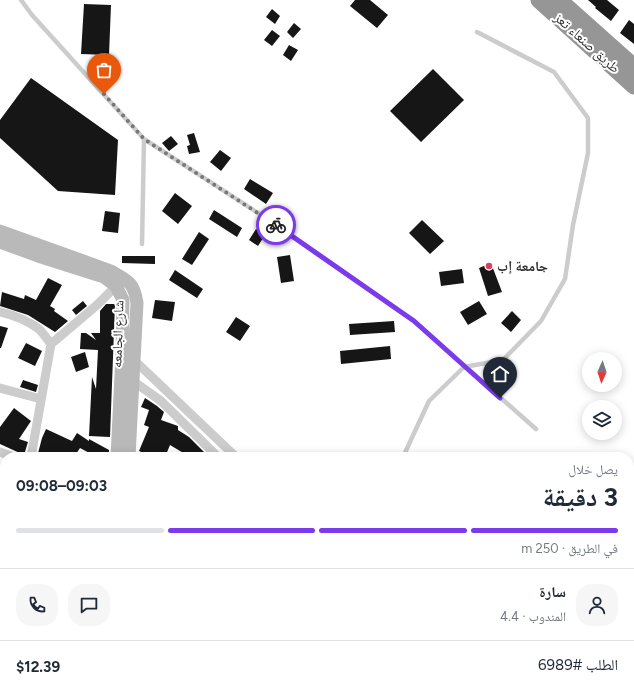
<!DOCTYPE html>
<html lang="ar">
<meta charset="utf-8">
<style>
:root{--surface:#fff;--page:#f6f6f7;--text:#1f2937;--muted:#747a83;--line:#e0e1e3;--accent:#7c3aed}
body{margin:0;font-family:Figtree,"Noto Naskh Arabic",sans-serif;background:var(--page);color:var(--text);direction:rtl;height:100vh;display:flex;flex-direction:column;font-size:15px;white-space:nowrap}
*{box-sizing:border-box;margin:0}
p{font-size:13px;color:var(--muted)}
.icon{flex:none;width:22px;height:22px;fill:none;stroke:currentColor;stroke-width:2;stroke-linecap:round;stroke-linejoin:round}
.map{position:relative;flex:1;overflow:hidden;direction:ltr}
.drawer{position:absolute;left:0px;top:452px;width:634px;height:248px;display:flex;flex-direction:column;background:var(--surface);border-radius:16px 16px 0 0;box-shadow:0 2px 10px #0003;direction:rtl}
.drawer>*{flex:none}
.needle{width:26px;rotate:183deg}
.buttons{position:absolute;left:582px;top:352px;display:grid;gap:8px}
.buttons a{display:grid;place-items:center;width:40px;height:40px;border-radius:50%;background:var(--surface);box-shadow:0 2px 10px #0003;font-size:20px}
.pin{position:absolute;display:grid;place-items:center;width:34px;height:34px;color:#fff;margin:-41px -17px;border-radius:50% 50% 50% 0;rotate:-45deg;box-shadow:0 0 4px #0007}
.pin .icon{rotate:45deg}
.courier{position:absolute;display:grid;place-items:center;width:40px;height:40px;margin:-20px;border:3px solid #7c3aed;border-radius:50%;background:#fff;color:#222;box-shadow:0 1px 5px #0007}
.summary em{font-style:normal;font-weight:700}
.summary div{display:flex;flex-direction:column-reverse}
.summary{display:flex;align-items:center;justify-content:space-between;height:68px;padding:0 16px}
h1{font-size:26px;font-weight:700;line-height:30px}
.bar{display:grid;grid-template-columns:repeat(4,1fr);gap:6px 4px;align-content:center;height:48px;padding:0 16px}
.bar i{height:5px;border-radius:3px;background:var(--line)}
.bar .current{background:var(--accent)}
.bar p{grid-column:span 4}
.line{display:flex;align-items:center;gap:10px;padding:0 16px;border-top:1px solid var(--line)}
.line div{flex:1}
.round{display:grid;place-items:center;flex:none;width:42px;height:42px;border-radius:16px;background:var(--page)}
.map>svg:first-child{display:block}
.building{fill:#161616}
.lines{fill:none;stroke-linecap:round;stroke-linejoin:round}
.lane{stroke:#ccc;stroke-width:4.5}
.street{stroke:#ccc;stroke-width:9}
.secondary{stroke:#b9b9b9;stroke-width:13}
.highway{stroke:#969696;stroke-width:17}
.done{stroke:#787878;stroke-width:4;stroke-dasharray:0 7.2}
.route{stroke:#7c3aed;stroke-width:5}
.poi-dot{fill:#d83f60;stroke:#fff;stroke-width:1.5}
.labels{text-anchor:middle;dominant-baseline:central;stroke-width:4;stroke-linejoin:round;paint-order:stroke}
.street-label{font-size:14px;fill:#2f2f2f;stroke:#fff}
.poi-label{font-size:14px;font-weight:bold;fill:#2f2f2f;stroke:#fff;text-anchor:start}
</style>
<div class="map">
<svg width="634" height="700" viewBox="0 0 634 700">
<rect width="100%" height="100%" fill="#fff"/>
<path class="building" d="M355 0H370L388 15 377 28 350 6Z
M588 0H607L619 10 611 21 595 8 596 7Z
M84 4 111 5 109 55 81 54Z
M272 9 280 16 275 24 266 17Z
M629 20 634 24V44L620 33Z
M294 23 301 29 293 38 287 32Z
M272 30 280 36 272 46 264 40Z
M289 45 298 50 291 61 283 55Z
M433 69 464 100 421 142 390 111Z
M31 78 118 140 115 195 58 191 0 138V120Z
M194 133 200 152 189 154 187 146 190 145 187 135Z
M171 136 178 144 169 151 162 143Z
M220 150 231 158 221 171 210 162Z
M250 179 273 193 266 204 244 189Z
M175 193 192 206 178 224 162 211Z
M214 210 242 228 237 237 209 219Z
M105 211 120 213 118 233 102 231Z
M422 220 444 241 430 254 409 233Z
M256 229 265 235 258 246 249 240Z
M199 232 209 239 192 265 182 259Z
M290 255 294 281 281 283 277 257Z
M122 256H155V264L122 263Z
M491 263 502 292 488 296 479 268Z
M462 269 464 283 441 286 439 272Z
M175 270 203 289 197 298 169 280Z
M48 278 62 285 50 306 55 309 54 311 68 321 55 332 28 315 0 306 2 292 24 299 25 295 36 300Z
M155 300 175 302 172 321 152 318Z
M83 301 87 306 76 315 72 310Z
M479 301 487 314 468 325 460 312Z
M106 304H115L110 437 89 436 92 377 96 389 98 350 80 349 81 333H86L96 340 91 333H100V311Z
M512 311 521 320 511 332 501 323Z
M236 317 250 326 240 341 226 332Z
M394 321 395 332 350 335 349 324Z
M0 326 8 328 1 348H0Z
M26 343 42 351 35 366 18 358Z
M390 346 391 359 341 364 340 351Z
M85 352 89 367 76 372 71 357Z
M23 380 38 385 36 392 20 387Z
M145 398 157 406 164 412 161 420 178 426V430L189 437 209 457H190L170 445 165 457H153L139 451 149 427 144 425 149 410 141 407Z
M14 408 31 421 19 439 28 442 24 455 0 444V427Z
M46 429 72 441 77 433 89 441V439L109 450V457H97L80 448 74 457H37L42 438Z"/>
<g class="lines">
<path class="lane" d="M21 0 32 15 144 139 275 224 414 321 536 429
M142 244 144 139
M403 457 429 401 464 367 503 360 541 321 565 279 573 225 588 153V118L554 72 477 32
M629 614 634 613"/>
<path class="street" d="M0 312C13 315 28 321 39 329 43 333 47 339 51 344
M134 360 236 457
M133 381 161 401 218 457
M0 388 41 399
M0 452 14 457
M31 457 51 344 97 305 116 286 121 284
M0 512 5 513
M0 588 5 590
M26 695 28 700
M246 695 260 698
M468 695 473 700
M329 700 330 695
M400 700 402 695"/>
<path class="secondary" d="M0 231 111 271C128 281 134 282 137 303L129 457
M0 242 38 256 104 277 116 286 123 300 122 355 117 457
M105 700V695
M117 700V695"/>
<path class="highway" d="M539 0 634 86
M559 0 634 67"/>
</g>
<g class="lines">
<path class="done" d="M104 94 144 139 276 225"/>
<path class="route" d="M276 225 414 321 500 398"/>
</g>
<circle class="poi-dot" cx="489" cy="266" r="4"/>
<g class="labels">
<g class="street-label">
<text transform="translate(587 43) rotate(42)">طريق صنعاء تعز</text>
<text transform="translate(118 334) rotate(-88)">شارع الجامعه</text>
</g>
<g class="poi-label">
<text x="497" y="266">جامعة إب</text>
</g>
</g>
</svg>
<div class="buttons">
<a><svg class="needle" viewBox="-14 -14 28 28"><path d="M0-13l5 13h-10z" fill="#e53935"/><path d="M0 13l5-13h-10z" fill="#747a83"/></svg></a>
<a><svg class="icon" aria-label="layers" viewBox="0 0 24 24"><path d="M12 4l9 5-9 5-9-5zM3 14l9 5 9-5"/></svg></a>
</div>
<div class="pin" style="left:104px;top:94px;background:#ea580c"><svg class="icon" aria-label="bag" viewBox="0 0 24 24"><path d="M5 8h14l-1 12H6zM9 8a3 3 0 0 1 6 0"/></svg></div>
<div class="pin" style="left:500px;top:398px;background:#1f2937"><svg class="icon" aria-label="home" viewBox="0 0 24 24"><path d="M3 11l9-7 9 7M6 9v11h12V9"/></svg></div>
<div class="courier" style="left:276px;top:225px"><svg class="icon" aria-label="bike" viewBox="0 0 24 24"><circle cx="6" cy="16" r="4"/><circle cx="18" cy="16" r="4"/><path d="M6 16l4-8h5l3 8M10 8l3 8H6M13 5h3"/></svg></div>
<section class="drawer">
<div class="summary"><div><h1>3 دقيقة</h1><p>يصل خلال</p></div><em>09:03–09:08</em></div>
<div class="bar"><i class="current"></i><i class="current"></i><i class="current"></i><i></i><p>في الطريق · 250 m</p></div>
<div class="line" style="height:72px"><a class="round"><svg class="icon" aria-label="person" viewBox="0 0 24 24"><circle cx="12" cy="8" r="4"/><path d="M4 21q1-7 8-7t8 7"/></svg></a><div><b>سارة</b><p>المندوب · 4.4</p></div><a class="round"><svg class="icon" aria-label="chat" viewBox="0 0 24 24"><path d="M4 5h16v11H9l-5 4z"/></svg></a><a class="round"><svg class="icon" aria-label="phone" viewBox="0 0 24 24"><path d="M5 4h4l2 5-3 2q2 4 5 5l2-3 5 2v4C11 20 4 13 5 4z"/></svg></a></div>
<div class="line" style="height:52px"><div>الطلب #6989</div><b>$12.39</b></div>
</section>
</div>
